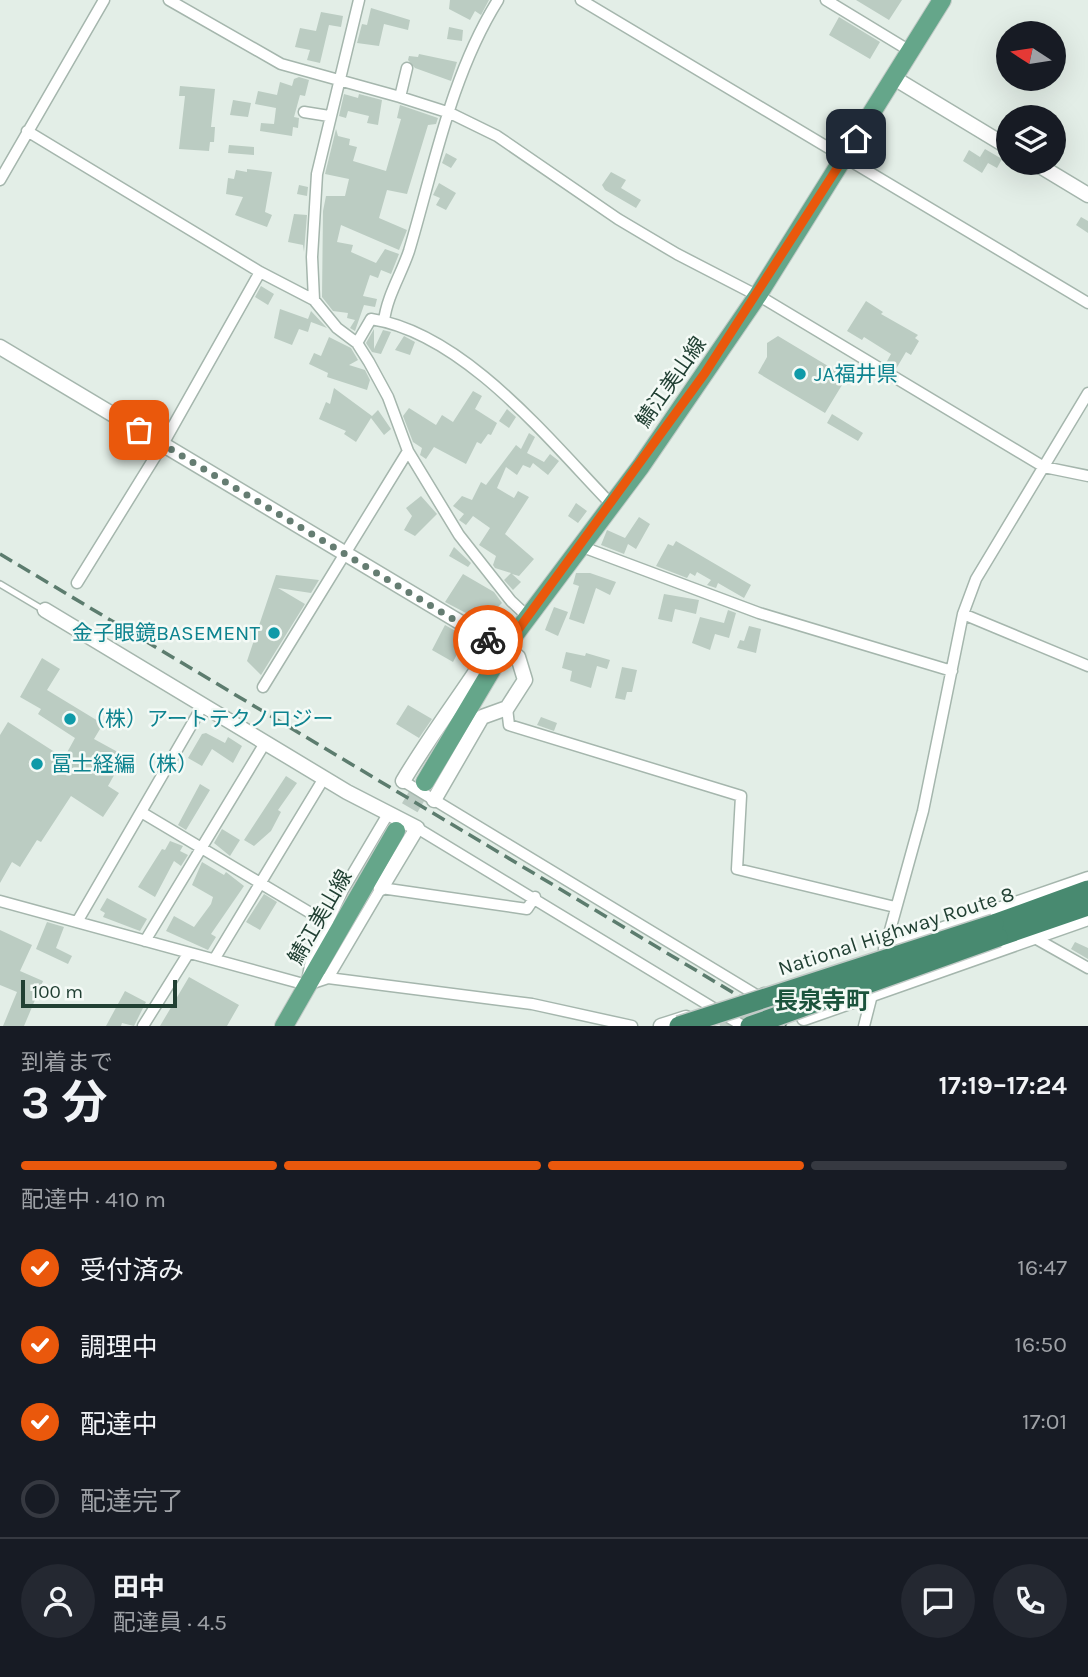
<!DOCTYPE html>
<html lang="ja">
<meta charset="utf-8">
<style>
:root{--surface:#171b24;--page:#242831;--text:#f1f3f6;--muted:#9ea1a6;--line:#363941;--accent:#ea580c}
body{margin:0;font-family:Karla,"Noto Sans JP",sans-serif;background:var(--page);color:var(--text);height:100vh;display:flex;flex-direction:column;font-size:26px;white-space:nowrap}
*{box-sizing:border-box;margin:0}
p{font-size:23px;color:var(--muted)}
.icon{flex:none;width:38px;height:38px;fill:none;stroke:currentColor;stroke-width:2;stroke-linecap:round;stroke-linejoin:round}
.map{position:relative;height:1026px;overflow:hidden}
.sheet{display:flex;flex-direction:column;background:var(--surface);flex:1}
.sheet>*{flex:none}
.needle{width:46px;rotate:282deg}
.fabs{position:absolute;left:996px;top:21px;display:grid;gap:14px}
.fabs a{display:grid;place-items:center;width:70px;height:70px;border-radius:50%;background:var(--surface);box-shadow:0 7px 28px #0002;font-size:35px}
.scale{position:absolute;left:21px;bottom:18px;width:156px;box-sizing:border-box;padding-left:7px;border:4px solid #214033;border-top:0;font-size:19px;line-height:24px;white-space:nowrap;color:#214033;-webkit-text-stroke:5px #f4faf6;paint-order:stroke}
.pin{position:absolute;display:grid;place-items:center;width:60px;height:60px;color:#fff;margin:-30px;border-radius:14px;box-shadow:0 4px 10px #0006}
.courier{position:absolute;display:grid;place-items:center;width:70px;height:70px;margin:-35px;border:5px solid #ea580c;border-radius:50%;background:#fff;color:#222;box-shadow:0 2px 9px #0007}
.summary em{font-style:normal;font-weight:700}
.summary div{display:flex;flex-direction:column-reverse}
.summary{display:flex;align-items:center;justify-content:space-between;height:119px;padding:0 21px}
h1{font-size:46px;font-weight:700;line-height:52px}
.bar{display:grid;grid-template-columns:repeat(4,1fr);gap:10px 7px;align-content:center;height:84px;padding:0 21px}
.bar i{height:9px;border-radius:5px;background:var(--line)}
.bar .selected{background:var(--accent)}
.bar p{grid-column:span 4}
.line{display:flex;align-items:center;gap:18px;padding:0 21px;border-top:2px solid var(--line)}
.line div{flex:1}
.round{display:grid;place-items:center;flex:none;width:74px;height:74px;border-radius:37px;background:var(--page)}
ol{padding:0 21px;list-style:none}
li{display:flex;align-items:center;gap:21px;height:77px}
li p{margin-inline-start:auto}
li .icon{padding:7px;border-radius:50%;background:var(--accent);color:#fff;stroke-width:4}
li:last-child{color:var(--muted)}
li i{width:38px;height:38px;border:4px solid var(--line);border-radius:50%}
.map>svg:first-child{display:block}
.building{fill:#bbccc2}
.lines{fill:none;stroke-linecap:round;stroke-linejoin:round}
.tertiary-tunnel{stroke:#bccbc3;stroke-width:14;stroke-dasharray:14 7;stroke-linecap:butt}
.primary-tunnel{stroke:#bccbc3;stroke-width:18;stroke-dasharray:18 9;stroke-linecap:butt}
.service-casing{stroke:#a5b6ad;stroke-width:8}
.minor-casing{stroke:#a5b6ad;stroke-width:13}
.tertiary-casing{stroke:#a5b6ad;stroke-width:17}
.primary-casing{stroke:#c1cac6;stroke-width:20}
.trunk-casing{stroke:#c1cac6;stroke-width:22}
.service{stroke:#fff;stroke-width:5}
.minor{stroke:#fff;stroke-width:10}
.tertiary{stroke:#fff;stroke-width:14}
.primary{stroke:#65a68a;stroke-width:18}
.trunk{stroke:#488a70;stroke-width:19}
.rail{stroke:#5c7c6e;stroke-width:3.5;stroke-dasharray:14 7;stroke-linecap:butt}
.trunk-bridge-casing{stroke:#c1cac6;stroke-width:22;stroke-linecap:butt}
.trunk-bridge{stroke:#488a70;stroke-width:19}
.done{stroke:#657d72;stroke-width:7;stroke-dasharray:0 12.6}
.route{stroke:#ea580c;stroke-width:9}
.culture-dot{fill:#0f9aa8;stroke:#f4faf6;stroke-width:2.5}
.labels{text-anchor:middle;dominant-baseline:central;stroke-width:5;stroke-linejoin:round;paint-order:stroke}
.culture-label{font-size:21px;fill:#0d838f;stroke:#f4faf6;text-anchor:start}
.street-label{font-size:21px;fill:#214033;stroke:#f4faf6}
.quarter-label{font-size:24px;font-weight:bold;fill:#1c543d;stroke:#f4faf6}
</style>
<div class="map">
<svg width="1088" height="1026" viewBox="0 0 1088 1026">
<rect width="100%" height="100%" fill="#e3eee7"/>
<path class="building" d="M450 0H489L481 15 475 11 470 20 449 9Z
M856 0H902L889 20Z
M371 8 410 20 408 30 384 24 379 46 357 43 362 24 367 25Z
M321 12 343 16 341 27 329 25 320 63 307 60 310 50 295 47 300 28 316 31Z
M839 17 880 42 870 59 829 35Z
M449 27 463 30 462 41 447 39Z
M419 54 457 62 451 81 415 68 408 60 409 56 418 57Z
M299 77 309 80 305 96 300 95 294 117 299 118 298 128 293 127 292 136 260 131 261 123 274 124 276 108 255 104 258 91 277 95 280 82 292 86 294 79Z
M180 86 215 89 211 127H215L214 142H210L209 151 179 149 185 96H179Z
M344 94 358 98 359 94 382 100 378 125 367 123 369 116 348 111 346 118 339 116Z
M233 100 251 103 248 117 230 115Z
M400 105 438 118 436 124 428 125 407 194 387 190 379 218 407 230 399 250 341 225 337 242 353 245 351 252 376 263 385 249 399 254 391 274 381 270 378 278 370 275 363 296 377 299 375 307 364 305 355 331 350 328 355 320 347 318 348 313 333 311 322 297 323 211 326 196H345L349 179 325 174 336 129 338 136 350 139 349 145 357 147 353 161 386 171 401 119 397 118Z
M229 145 254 147V155L228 153Z
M985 149 1002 159 997 168 988 163 982 173 963 161 969 150 980 157Z
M446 153 457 159 451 168 442 163Z
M247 169 272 172 265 212 272 215 267 227 235 215 243 197 226 194 228 178 234 179 236 170 247 172Z
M611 172 626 180 621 188 641 200 636 208 605 190 602 185Z
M439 183 456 193 446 210 436 205 440 198 433 195Z
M299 185 308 187 307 196 297 194Z
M294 214 307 215 304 252 303 245 288 242Z
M1081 217 1088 221V233L1076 225Z
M261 286 274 294 268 305 255 297Z
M866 301 883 312 881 314 918 335 915 338 919 341 911 355 906 352 896 369 886 363 891 354 864 337 862 340 847 331Z
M280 309 308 319 311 311 327 328 311 322 308 332 299 329 292 345 274 338Z
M374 329V349L383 330 391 332 381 354 372 352 366 343Z
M404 336 415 342 410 355 395 350Z
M778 336 843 375 838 383 842 385 825 413 758 373 767 357V343Z
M329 337 351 348 358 360 349 365 365 370 370 380 367 390 327 377 328 373 309 364 314 353 321 356Z
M334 388 372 416 378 410 391 429 384 435 371 418 356 442 344 434 346 431 319 419 326 402 330 404Z
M473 391 482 396 475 409 497 423 491 435 488 434 481 444 477 442 466 464 434 447 426 459 420 455 422 448 413 442 403 416 409 408 436 425 442 415 453 422Z
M507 409 516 417 509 428 499 421Z
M832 414 863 433 858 441 827 423Z
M529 433 535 437 527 453 544 462 550 454 559 461 548 475 533 463 530 468 523 465 517 475 506 467 497 488 514 498 518 491 529 497 505 534 534 559 519 576 512 574 521 582 513 590 504 580 511 573 495 568 493 565 496 556 479 545 490 528 473 516 466 525 459 520 464 514 453 506 462 496 472 500 481 482 486 485 516 445 521 449Z
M421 496 437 514 415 536 404 530 412 516 406 508Z
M576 503 587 511 578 523 568 516Z
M639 517 650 524 636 549 628 544 624 554 601 545 607 530 625 538Z
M676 541 751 585 744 598 718 583 716 588 707 585 711 580 697 572 695 576 690 573 687 578 656 566 668 544 673 546Z
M454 547 471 563 468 567 449 556Z
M576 573H590L616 582 610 595 596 588 584 624 569 619 579 586 573 584Z
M463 574 494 592 502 603 483 622 445 602Z
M276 575 319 580 311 593 278 588 305 604 261 675 247 661Z
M664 594 699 600 696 614 675 609 672 622 658 619Z
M554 607 568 612 558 636 545 630Z
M728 610 736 613 729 638 715 634 710 650 692 643 700 617 724 623Z
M445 625 466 637 453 662 432 650Z
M749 626 761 629 756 653 737 648 740 640 744 641Z
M566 652 585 656 586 653 610 660 607 669 597 666 591 688 570 681 572 671 562 668Z
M42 658 60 669 47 690 103 724 94 739 125 756 108 786 119 793 103 817 71 796 41 842 37 840 20 867 12 862 0 883V735L8 722 64 758 75 738 38 714 41 709 20 697Z
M622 667 637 670 632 692H627L625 700 615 698Z
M408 705 432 719 419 738 396 724Z
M541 717 557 723 554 731 537 725Z
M206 733 225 743 228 737 242 746 233 763 212 749 202 766 188 758 202 734Z
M286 776 297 783 278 810 281 812 271 831 254 846 244 840Z
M200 784 210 790 186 830 178 825Z
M222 829 240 840 230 856 214 843Z
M170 841 183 846 180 851 188 855 181 866 174 861 155 897 138 887 162 849 165 850Z
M202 862 224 875 226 872 244 886 211 934 216 937 208 950 166 931 174 916 194 927 211 904 213 897 192 885Z
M264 894 277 902 260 930 246 922Z
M107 898 147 919 140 931 103 917 105 913 100 910Z
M47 922 64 927 56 948 72 956 68 964 36 949Z
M0 930 32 945 20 971 43 981 24 1026H3L17 992 0 985Z
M1075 942 1088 948V959L1071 949Z
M189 977 239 1005 227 1026H160Z
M125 991 146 1002 134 1026 122 1023 121 1026H106Z"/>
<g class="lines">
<path class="tertiary-tunnel" d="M720 1026 801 998"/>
<path class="primary-tunnel" d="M396 831 425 782"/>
<defs>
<path id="service" d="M0 584 42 609"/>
<path id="minor" d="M169 0 281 64 400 97 450 113 497 136 618 219 677 254 766 300 1044 467 1088 476
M581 0 1088 303
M826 0 910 51
M400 97 407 68
M304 112 329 116
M27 131 260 272 314 300 337 328 357 343 369 362 388 397 408 451 459 535 511 601 527 616
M0 180 104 0
M314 300 312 257 317 174 359 0
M384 321C387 296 401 275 409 251 434 167 451 75 498 0
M357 343 371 319C464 333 549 440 611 504
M580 546 759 613 952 671
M77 583 163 444 260 272
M963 614 1088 666
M263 687 408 451
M507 708 509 725 741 796 737 869 895 907
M403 781 758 996 764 993
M141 812 329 924
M417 828 743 1026
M0 901 307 985 328 978 532 1004 632 1026
M77 922 203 705
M1033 937 1088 968
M145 941 265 743
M884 952 923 811 963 614 976 579 1088 393
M215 958 324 778
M308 976 312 955 343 890 388 814
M328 978 381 888 527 909 535 897
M143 1026 188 954
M864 1026 873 991"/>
<path id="tertiary" d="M894 78 1008 147
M1035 163 1088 195
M0 347 518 657 525 680 507 708 482 717 434 800
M45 610 347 792 417 828 381 888
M403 781C431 734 464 691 494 644
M886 949 1088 879
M804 1018 1088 918
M661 1026 686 1018"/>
<path id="primary" d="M425 782 504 649 641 466 758 295 942 0
M284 1026 396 831"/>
<path id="trunk" d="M994 924 1088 890
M998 937 1088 906"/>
</defs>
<use href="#service" class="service-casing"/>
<use href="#minor" class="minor-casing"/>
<use href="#tertiary" class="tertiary-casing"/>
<use href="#primary" class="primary-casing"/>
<use href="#trunk" class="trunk-casing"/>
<use href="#service" class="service"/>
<use href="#minor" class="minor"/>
<use href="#tertiary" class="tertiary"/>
<use href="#primary" class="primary"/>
<use href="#trunk" class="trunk"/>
<path class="rail" d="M0 554 789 1026"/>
<defs>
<path id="trunk-bridge" d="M679 1026 994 924
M750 1026 998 937"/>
</defs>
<use href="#trunk-bridge" class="trunk-bridge-casing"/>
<use href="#trunk-bridge" class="trunk-bridge"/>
</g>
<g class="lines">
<path class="done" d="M139 430 488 640"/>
<path class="route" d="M488 640 504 649 705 373 856 139"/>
</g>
<g class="culture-dot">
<circle cx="800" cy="374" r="7"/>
<circle cx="274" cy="633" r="7"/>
<circle cx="70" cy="719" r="7"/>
<circle cx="37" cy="764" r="7"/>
</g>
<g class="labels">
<g class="culture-label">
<text x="814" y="374">JA福井県</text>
<text x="260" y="633" text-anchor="end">金子眼鏡BASEMENT</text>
<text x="84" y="719">（株）アートテクノロジー</text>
<text x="51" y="764">冨士経編（株）</text>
</g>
<g class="street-label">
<text transform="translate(671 382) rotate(-55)">鯖江美山線</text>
<text transform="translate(320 917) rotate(-60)">鯖江美山線</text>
<text transform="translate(896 931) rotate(-18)">National Highway Route 8</text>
</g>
<g class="quarter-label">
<text x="822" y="1001">長泉寺町</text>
</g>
</g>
</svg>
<div class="fabs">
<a><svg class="needle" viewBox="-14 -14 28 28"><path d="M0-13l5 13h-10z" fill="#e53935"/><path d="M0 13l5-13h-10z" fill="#9ea1a6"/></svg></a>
<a><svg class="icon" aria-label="layers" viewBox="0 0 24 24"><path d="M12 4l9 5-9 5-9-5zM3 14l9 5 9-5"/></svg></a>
</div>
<div class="scale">100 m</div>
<div class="pin" style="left:139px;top:430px;background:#ea580c"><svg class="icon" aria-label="bag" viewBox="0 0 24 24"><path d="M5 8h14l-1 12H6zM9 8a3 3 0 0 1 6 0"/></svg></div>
<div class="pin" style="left:856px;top:139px;background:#1f2937"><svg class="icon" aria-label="home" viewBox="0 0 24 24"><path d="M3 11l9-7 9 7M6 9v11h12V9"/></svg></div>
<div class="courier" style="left:488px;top:640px"><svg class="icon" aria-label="bike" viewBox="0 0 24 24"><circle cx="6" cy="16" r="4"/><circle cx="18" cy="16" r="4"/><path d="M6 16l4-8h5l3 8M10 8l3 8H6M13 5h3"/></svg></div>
</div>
<section class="sheet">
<div class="summary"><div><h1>3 分</h1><p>到着まで</p></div><em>17:19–17:24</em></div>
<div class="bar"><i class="selected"></i><i class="selected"></i><i class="selected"></i><i></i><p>配達中 · 410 m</p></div>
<ol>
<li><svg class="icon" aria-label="check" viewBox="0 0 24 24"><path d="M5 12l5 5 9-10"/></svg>受付済み<p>16:47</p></li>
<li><svg class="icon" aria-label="check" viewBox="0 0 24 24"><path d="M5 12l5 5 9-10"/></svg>調理中<p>16:50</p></li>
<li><svg class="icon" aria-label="check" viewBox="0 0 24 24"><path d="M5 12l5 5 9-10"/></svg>配達中<p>17:01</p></li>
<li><i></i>配達完了</li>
</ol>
<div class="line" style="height:126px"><a class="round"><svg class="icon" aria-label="person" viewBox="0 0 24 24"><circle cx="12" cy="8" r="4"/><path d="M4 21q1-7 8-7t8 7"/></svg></a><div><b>田中</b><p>配達員 · 4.5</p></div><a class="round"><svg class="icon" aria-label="chat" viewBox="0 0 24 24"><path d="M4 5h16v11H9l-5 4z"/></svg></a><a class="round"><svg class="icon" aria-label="phone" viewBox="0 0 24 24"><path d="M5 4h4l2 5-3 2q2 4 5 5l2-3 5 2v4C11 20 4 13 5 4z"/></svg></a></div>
</section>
